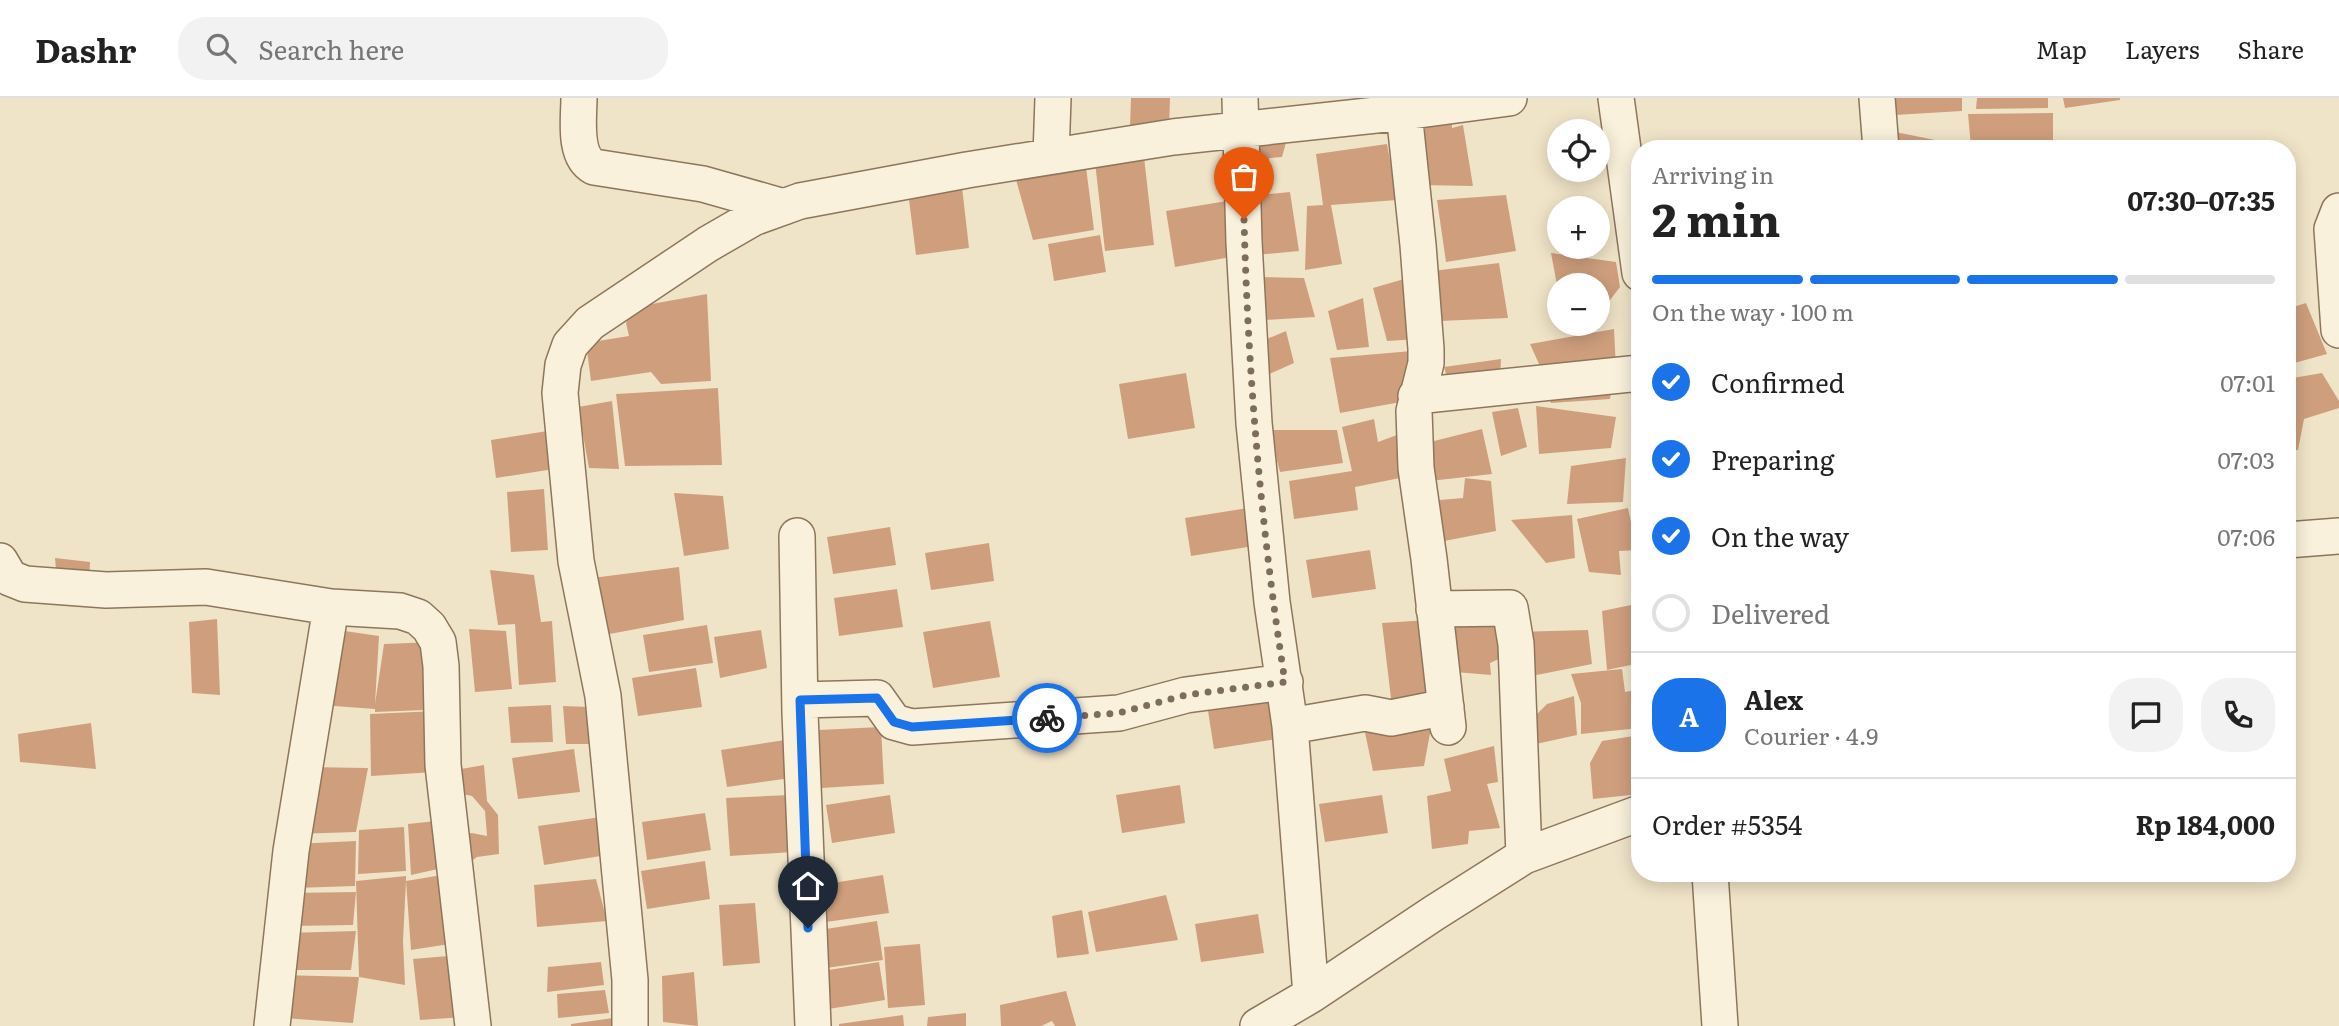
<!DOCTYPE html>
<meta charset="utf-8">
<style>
:root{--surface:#fff;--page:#f2f2f2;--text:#222;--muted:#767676;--line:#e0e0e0;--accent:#1a73e8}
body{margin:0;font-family:Literata,serif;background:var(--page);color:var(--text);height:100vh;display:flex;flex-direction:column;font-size:26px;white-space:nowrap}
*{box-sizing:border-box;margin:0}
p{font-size:23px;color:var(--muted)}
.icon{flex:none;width:38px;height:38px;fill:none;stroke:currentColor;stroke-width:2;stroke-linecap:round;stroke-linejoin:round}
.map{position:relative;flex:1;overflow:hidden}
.side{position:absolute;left:1631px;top:42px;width:665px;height:742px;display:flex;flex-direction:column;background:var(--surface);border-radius:28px;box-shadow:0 4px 18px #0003}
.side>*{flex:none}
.controls{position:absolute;left:1547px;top:21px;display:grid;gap:14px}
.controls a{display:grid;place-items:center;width:63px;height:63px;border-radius:50%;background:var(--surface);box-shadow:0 4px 18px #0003;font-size:35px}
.pin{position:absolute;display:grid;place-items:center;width:60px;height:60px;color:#fff;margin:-72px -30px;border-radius:50% 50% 50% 0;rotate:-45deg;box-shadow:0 0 7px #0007}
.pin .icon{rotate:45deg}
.courier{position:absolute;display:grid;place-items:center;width:70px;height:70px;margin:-35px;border:5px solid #1a73e8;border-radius:50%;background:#fff;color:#222;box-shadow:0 2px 9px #0007}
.overview em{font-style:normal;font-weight:700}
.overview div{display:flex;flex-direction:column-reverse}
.overview{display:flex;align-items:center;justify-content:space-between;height:119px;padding:0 21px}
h1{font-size:46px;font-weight:700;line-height:52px}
.bar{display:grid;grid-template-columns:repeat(4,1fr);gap:10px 7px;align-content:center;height:84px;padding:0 21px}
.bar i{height:9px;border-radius:5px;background:var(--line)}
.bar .current{background:var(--accent)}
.bar p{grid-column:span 4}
.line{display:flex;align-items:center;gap:18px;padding:0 21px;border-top:2px solid var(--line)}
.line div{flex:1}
.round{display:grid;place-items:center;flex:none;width:74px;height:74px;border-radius:28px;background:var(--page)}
ol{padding:0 21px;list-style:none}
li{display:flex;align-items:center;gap:21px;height:77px}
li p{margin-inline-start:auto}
li .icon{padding:7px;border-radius:50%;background:var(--accent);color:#fff;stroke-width:4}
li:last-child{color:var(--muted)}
li i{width:38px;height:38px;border:4px solid var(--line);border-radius:50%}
header{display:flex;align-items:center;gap:42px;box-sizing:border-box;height:98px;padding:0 35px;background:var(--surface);border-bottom:2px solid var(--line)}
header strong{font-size:33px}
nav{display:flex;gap:38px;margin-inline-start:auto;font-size:24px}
.search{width:490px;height:63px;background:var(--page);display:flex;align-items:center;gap:18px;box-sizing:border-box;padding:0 24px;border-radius:28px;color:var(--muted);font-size:26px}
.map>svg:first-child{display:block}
.building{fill:#cf9f7d}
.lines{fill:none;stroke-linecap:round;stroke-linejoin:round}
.street-casing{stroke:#8d765c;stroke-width:38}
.street{stroke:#faf1dc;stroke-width:35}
.done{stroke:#7c6e5b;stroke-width:7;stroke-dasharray:0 12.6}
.route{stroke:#1a73e8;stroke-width:9}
</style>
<header>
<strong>Dashr</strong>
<div class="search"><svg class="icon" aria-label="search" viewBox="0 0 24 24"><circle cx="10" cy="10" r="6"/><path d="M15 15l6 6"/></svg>Search here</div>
<nav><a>Map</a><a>Layers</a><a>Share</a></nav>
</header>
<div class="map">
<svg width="2339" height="928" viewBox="0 0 2339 928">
<rect width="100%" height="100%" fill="#f0e4c8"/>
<path class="building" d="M1131 0H1170L1169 31 1130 29Z
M1891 0H1962V13L1895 17Z
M1977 0H2048V10L1976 11Z
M2063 0H2120V2L2065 10Z
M1451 14 1452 30 1463 27 1473 88 1420 87 1412 21Z
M2053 15V51H1899L1895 34 1971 49 1968 16Z
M1289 34 1282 59 1269 60V88L1249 86 1251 40Z
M1387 46 1397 102 1331 107 1342 166 1305 172 1307 108 1323 107 1316 56Z
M1144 59 1154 147 1105 153 1095 64Z
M1085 61 1094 132 1033 142 1013 71Z
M961 80 969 150 916 157 907 86Z
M1290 94 1299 153 1255 157 1250 98Z
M1506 97 1516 153 1446 164 1437 102Z
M1233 102 1242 157 1175 169 1166 113Z
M1100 137 1106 174 1054 183 1048 146Z
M1551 155 1616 164 1620 189 1610 202 1598 205V187H1557Z
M1499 165 1508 220 1440 223 1432 173Z
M1260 179 1304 180 1315 219 1264 222Z
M1411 179 1419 241 1387 243 1373 190Z
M707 196 711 283 661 286 651 274 591 283 586 245 629 238 626 225 635 209Z
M1363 200 1369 249 1337 252 1328 213Z
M2306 205 2327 256 2287 267V211Z
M1614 231 1616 270 1544 277 1530 246Z
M1286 233 1294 265 1267 277 1262 243Z
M1412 253 1401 304 1340 315 1330 260Z
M1501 261 1500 284 1450 289 1444 269Z
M1186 275 1195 330 1128 341 1119 286Z
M2322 275 2339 303V310L2304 321 2298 352H2287V281Z
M1612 289 1610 301 1551 305 1546 293Z
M718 290 722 367 625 368 616 296Z
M612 303 619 371 589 370 578 309Z
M1536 308 1616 319 1611 350 1539 356Z
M1518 310 1527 349 1501 358 1492 314Z
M1374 321 1378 344 1405 334 1410 378 1355 389 1358 412 1294 421 1289 383 1352 373 1342 329Z
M1482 331 1492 376 1430 383 1422 346Z
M554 332 560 370 496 380 491 342Z
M1269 332H1337L1343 365 1280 374Z
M1626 360 1623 404 1567 406 1571 368Z
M1465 380 1491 383 1496 433 1439 444 1428 403 1463 400Z
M544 391 548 452 511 454 507 394Z
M674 395 723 398 729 451 684 458Z
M1248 410 1254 448 1191 458 1185 420Z
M1628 410 1637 452 1619 453 1621 477 1589 474 1577 421Z
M1572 417 1575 460 1546 465 1511 422Z
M890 429 896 467 833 476 827 439Z
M989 445 994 483 931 492 925 455Z
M1370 452 1376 491 1312 500 1306 462Z
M55 460 90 464 89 486 57 484Z
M679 469 684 522 599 538 592 480Z
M490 472 534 477 541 524 552 523 556 584 519 587 515 526 498 527Z
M897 491 903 529 839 538 834 500Z
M1636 506 1640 530V565L1607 572 1602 513Z
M1510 518 1512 555 1490 565 1491 577 1455 574 1443 521Z
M217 521 220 597 192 595 189 524Z
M1428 522 1436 606 1393 617 1382 525Z
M990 523 1000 579 933 590 923 534Z
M707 527 713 565 649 574 643 537Z
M331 531 379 538 375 606 384 546 434 544 424 612 375 614V611L320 607Z
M469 531 506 533 512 591 475 594Z
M761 532 767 570 720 580 714 539Z
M1588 532 1592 566 1522 580 1516 534Z
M696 570 702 609 638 618 632 580Z
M1622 571 1625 594 1640 591V630L1581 636V605L1571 576Z
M1574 598 1577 637 1536 646 1531 622 1547 606Z
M1271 604 1277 641 1214 651 1208 613Z
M551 607 553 644 511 645 508 609Z
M563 608 590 609 598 646H566Z
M437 613 435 674 371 678 370 616Z
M1362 620 1431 630 1424 668 1373 673Z
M91 625 96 671 20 664 18 636Z
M881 629 884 686 822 690 818 632Z
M1640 637V696L1593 701 1590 665 1602 643Z
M785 642 791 680 727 689 721 652Z
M1494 648 1498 684 1487 686 1500 730 1469 733 1468 746 1432 751 1427 698 1451 693 1444 661Z
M574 651 580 694 518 701 512 660Z
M484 667 487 703 498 717 499 756 477 759 461 771 464 736 472 735 487 738 485 713 472 698 458 695 461 671Z
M307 669 368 670 356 734 295 736Z
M1180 687 1185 725 1122 735 1116 697Z
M789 697 793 754 730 758 726 700Z
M890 697 895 735 832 745 826 707Z
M1382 697 1388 735 1325 744 1319 706Z
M705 715 711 752 647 762 642 724Z
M601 719 607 757 544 767 538 728Z
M445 722 447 769 411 777 408 726Z
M404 729 406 773 358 776 359 732Z
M356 743 355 788 294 790V746Z
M705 763 710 801 647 811 641 773Z
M448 776 456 845 411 852 406 783 403 843 405 887 359 879 353 925 283 920 280 877 359 879 356 783 406 778V783Z
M883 777 889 815 826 824 820 787Z
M596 781 607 823 537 829 534 787Z
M356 794 353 827 291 828 289 795Z
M1166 797 1178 842 1096 854 1088 814Z
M755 805 760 865 723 868 719 807Z
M1082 812 1089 856 1057 860 1052 818Z
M1258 816 1264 855 1201 864 1195 826Z
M877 823 883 862 819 871 813 833Z
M356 833 351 872H286L285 835Z
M920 846 925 907 888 910 884 849Z
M460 857 464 919 420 922 413 861Z
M601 864 604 887 547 894 548 869Z
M879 864 885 902 822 912 816 874Z
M694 874 698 928 663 924 662 878Z
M605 892 609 915 558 920 557 896Z
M1066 893 1076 928H1055L1052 923 1041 928H1001L1000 907Z
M966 915V928H927L928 919Z
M903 917 904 928H839V926Z
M613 920 614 928H571V926Z"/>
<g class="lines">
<defs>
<path id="street" d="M579 0C579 20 573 58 594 69L703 86 784 109
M1240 0 1244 144 1254 325 1272 504 1290 628 1311 897
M1616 0 1640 175
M1877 0 1881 51
M1404 14 1418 147 1426 251V265L1414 313 1416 370 1429 461 1448 629
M1051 58 1053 0
M2339 113 2332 131 2339 232
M1416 298 1640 275
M797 438 800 615 813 928
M2287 442 2339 438
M0 463 10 480 25 486 106 492 206 489 331 509 400 513 418 519 429 529 438 544 441 568 443 667 473 928
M1434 511 1510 510 1516 546 1524 758
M800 602 877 600 894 624 912 629 1119 615 1186 597 1285 584
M1290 628 1365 615 1391 620 1446 609
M1710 775 1720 928
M272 928 291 753 331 509
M630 928V882L603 598 576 463 560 295 563 267 570 247 590 225 708 146 753 120 800 103 967 72 1173 39 1404 14 1509 0
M1258 928 1311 897 1434 815 1524 758 1640 715"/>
</defs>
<use href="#street" class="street-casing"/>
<use href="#street" class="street"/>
</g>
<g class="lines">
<path class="done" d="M1047 620 1119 615 1186 597 1285 584C1261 431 1248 276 1244 121"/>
<path class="route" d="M808 830 800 602 877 600 894 624 912 629 1047 620"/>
</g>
</svg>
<div class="controls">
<a><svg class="icon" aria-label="locate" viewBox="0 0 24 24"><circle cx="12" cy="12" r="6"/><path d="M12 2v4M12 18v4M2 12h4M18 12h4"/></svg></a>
<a>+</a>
<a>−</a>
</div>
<div class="pin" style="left:1244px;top:121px;background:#ea580c"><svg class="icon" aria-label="bag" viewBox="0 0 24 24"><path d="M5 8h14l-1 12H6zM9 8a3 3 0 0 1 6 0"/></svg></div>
<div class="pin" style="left:808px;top:830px;background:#1f2937"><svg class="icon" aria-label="home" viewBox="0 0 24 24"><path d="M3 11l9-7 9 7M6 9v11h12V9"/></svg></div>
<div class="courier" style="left:1047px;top:620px"><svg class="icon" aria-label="bike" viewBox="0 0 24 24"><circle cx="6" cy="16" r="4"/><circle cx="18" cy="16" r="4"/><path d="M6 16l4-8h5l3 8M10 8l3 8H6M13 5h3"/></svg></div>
<section class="side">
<div class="overview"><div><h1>2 min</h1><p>Arriving in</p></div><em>07:30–07:35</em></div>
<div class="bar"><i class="current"></i><i class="current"></i><i class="current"></i><i></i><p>On the way · 100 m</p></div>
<ol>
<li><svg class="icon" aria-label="check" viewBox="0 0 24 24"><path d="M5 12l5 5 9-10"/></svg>Confirmed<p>07:01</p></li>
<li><svg class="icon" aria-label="check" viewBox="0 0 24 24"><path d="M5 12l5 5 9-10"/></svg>Preparing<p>07:03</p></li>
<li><svg class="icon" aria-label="check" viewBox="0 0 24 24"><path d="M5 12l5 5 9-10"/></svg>On the way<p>07:06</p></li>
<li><i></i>Delivered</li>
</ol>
<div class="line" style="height:126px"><b class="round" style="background:var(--accent);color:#fff">A</b><div><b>Alex</b><p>Courier · 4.9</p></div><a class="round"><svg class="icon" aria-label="chat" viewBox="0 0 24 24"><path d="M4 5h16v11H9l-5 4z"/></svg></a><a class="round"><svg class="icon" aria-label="phone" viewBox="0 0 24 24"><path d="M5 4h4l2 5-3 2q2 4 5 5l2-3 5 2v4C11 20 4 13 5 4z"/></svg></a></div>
<div class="line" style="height:91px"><div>Order #5354</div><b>Rp 184,000</b></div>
</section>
</div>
